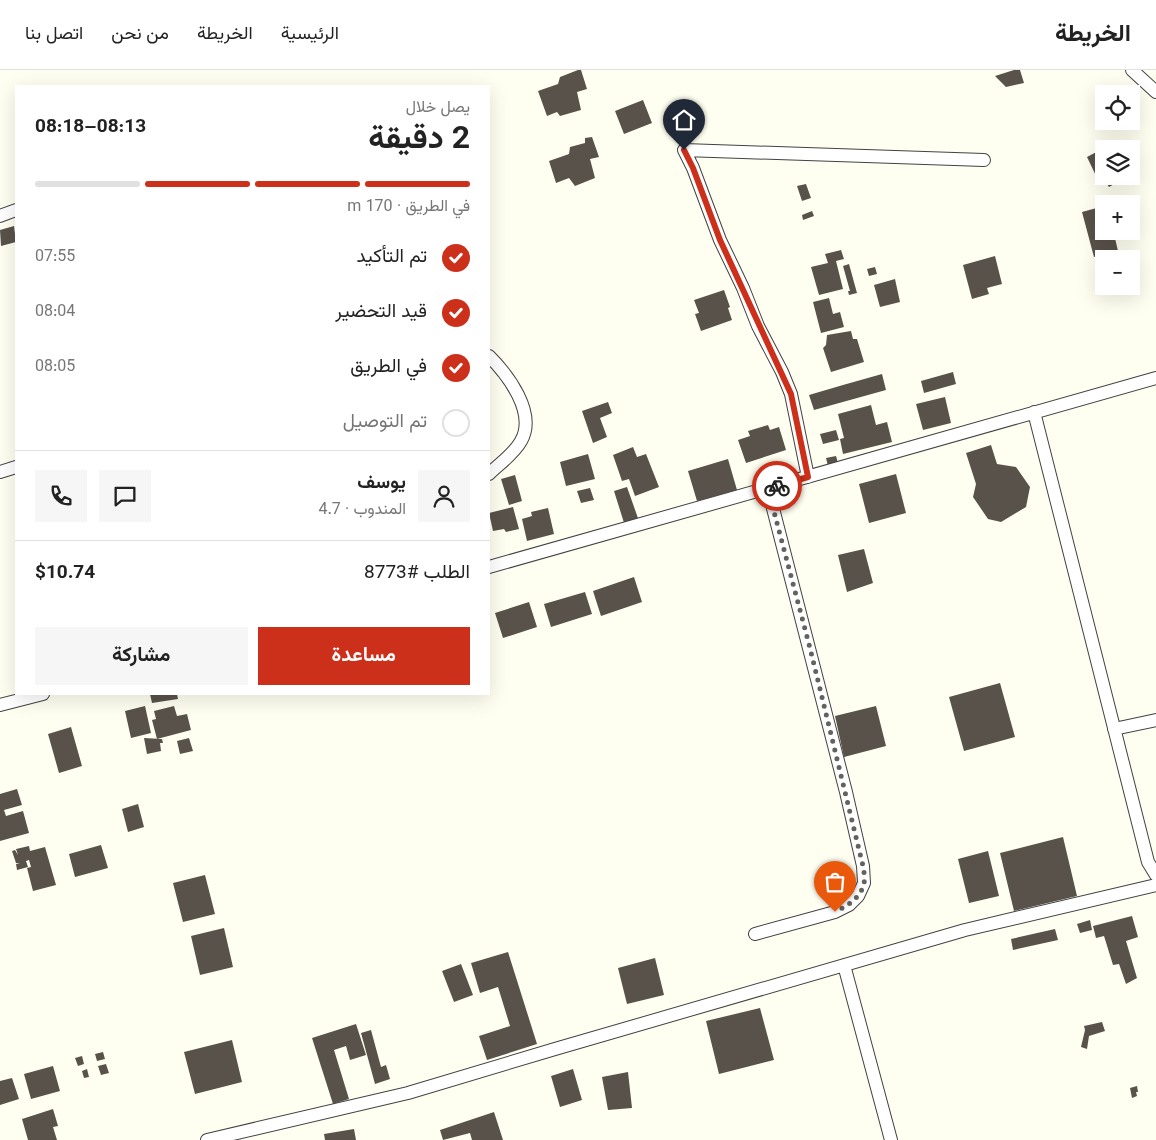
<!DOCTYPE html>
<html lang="ar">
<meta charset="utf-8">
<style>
:root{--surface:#fff;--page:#f6f6f6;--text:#222;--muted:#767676;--line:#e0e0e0;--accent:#cc301a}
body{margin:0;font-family:Georgia,Vazirmatn,serif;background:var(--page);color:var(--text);direction:rtl;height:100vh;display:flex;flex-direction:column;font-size:19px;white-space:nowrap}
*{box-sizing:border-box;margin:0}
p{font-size:16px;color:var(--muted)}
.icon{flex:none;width:28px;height:28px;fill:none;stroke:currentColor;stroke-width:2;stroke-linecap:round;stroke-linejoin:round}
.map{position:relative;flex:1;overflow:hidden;direction:ltr}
.panel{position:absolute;left:15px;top:15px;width:475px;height:610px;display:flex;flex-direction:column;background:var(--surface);border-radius:0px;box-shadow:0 5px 20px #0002;direction:rtl}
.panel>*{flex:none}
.tools{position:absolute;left:1095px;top:15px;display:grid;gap:10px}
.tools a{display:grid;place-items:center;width:45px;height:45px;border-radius:0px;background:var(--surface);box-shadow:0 5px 20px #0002;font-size:25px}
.pin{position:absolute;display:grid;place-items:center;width:42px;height:42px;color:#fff;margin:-51px -21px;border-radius:50% 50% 50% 0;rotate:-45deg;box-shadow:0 0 5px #0007}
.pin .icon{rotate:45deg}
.courier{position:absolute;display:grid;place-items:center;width:50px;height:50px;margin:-25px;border:4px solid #cc301a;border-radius:50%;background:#fff;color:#222;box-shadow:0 1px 6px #0007}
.overview em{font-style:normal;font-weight:700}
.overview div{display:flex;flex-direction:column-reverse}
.overview{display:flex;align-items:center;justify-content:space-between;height:85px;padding:0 20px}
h1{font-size:32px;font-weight:700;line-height:38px}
.bar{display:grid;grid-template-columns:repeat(4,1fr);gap:8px 5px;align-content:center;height:60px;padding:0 20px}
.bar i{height:6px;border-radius:4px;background:var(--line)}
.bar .on{background:var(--accent)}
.bar p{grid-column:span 4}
.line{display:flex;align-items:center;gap:12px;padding:0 20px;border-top:1px solid var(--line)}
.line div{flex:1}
.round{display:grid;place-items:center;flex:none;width:52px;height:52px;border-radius:0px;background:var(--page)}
ol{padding:0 20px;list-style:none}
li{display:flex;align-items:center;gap:15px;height:55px}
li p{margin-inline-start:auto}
li .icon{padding:5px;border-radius:50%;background:var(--accent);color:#fff;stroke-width:4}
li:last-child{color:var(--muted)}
li i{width:28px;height:28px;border:2px solid var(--line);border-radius:50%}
.primary-button{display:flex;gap:10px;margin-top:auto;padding:10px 20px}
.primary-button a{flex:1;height:58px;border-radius:0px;background:var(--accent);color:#fff;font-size:20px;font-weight:700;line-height:58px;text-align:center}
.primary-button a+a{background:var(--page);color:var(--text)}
header{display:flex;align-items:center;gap:30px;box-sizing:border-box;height:70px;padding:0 25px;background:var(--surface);border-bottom:1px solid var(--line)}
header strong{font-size:24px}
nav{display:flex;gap:28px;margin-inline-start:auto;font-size:18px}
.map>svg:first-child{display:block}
.building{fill:#59524a}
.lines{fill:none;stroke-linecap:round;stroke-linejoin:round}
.street-casing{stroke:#424242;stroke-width:14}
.street{stroke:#fff;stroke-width:12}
.done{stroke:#63635e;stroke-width:5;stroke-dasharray:0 9}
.route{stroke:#cc301a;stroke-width:6}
</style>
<header>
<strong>الخريطة</strong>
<nav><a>الرئيسية</a><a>الخريطة</a><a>من نحن</a><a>اتصل بنا</a></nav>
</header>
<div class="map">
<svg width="1156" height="1070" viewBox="0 0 1156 1070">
<rect width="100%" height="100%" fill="#fffff1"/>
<path class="building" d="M578 0H581L587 19 577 22 581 40 560 46 557 42 547 46 538 21 558 14 560 7Z
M1014 0H1020L1024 13 1006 17 995 6Z
M643 30 652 53 624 64 615 41Z
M592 67 599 87 590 89 595 108 575 116 569 108 556 113 549 91 569 84 570 77 585 73V68Z
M1119 70 1124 79H1104V106H1129L1109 117 1104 109 1099 112 1087 87Z
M806 114 811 128 802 131 797 116Z
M1104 136V161H1119L1120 163 1114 164 1118 181 1094 187 1082 142Z
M812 141 814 146 803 150 802 145Z
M14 156 16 172 1 176 0 160Z
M841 180 844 189 836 191 843 219 819 225 811 197 828 193 825 184Z
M995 186 1002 214 987 218 989 224 972 229 963 195Z
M849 194 857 223 849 225 848 221H850L843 196Z
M875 197 877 204 869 206 867 199Z
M895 209 900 232 880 237 874 215Z
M724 220 730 237 728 238 732 250 701 261 695 244 699 243 694 230Z
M829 228 833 244 840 242 844 257 821 263 813 232Z
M851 261 853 269H857L864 292 831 302 823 278 826 275 827 265Z
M953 302 956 314 924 323 921 311Z
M882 304 886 320 814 340 809 325 843 315 845 320 843 315Z
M945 327 951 353 923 360 916 334Z
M608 332 612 343 600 348 607 367 593 373 582 341Z
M871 335 876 355 887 352 892 372 843 384 840 369 844 368 838 344Z
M768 355 770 360 779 357 786 380 746 393 738 370 750 366 748 361Z
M836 360 839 370 823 374 820 364Z
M991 375 997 394 1016 397 1030 417 1026 437 1001 452 988 449 973 427 976 414 966 383Z
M633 377 637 387 646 384 659 417 635 426 629 409 622 411 613 385Z
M588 384 595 409 566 416 560 392Z
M836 386 838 393 828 396 826 388Z
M728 389 737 420 697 431 688 401Z
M896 404 906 443 869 453 859 414Z
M515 405 522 431 509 435 501 409Z
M627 417 639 451 625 456 614 421Z
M590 418 594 430 581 433 577 421Z
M513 437 519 459 506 462 504 459 493 461 489 443Z
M548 438 554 464 527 471 522 449 532 446 531 442Z
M864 479 873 513 847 522 838 485Z
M634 507 642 532 601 546 593 521Z
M585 522 592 544 551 557 544 534Z
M529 532 537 557 503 568 495 543Z
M1000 613 1015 667 964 681 949 627Z
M150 624H177L178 629 152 633Z
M145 636 151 663 131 668 125 641Z
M174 636 177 646 187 644 191 660 157 669 152 650 156 649 154 641Z
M876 636 886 676 844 687 835 646Z
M71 657 82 696 59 703 48 664Z
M144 668 162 669 163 673H160L161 681 147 684Z
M189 668 193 681 180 684 177 671Z
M17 719 22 735 4 740 6 746 23 741 29 763 0 771V724Z
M138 734 144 757 128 762 122 739Z
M1063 767 1077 826 1014 841 1000 783Z
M101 775 108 798 75 807 69 784Z
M29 776 30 781 45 777 56 815 33 821 27 798 31 797 29 790 26 791 28 797 17 800 16 794 20 793H16L12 781 15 780 18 785 16 779Z
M988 781 999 826 969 833 958 789Z
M205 805 215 844 183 852 173 813Z
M1132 846 1138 867 1126 871 1137 908 1126 914 1119 894 1113 895 1104 866 1096 868 1093 856Z
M1090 850 1092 860 1080 863 1077 854Z
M224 858 233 897 200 905 191 866Z
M1055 859 1058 870 1013 880 1011 869Z
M508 882 537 974 487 990 479 966 510 956 498 917 480 923 471 893Z
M655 888 664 925 627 934 618 898Z
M461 894 473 925 454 932 442 901Z
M760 938 774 990 719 1004 706 951Z
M1102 952 1105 961 1089 966 1087 979 1081 977 1085 960 1084 956Z
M356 954 366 985 350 990 346 976 334 980 349 1029 333 1034 312 968Z
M371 960 381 997 386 995 390 1009 375 1014 361 963Z
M232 970 242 1012 195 1024 184 982Z
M103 982 105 989 97 991 95 984Z
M82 986 84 994 78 996 75 988Z
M106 994 109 1003 101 1005 98 996Z
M53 996 60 1021 31 1029 24 1004Z
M87 999 89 1007 84 1008 82 1001Z
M573 999 582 1030 560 1037 551 1006Z
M628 1002 632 1038 608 1040 602 1007Z
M12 1008 19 1029 0 1035V1011Z
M1137 1016 1138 1022H1136L1137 1026 1132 1028 1130 1018Z
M53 1039 58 1056 53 1057 57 1070H28L22 1049Z
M494 1042 503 1070H472L470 1063 443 1070 440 1060Z
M354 1059 356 1070H325L324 1064Z"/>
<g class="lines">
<defs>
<path id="street" d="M1132 0 1156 22
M0 146 16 140
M489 286C508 305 537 343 521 371 514 384 499 394 489 404
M1034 342 1148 792 1156 805
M0 402 16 397
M808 407 791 324 782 302 758 256 743 218 720 170 693 98 684 80 984 90
M489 497 1156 308
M0 635 43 624
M1114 659 1156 650
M755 864 835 842 849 835 858 826 864 813 863 796 846 722 768 419
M844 895 891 1070
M207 1070 408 1023 555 979 965 860 1156 815"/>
</defs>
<use href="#street" class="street-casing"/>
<use href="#street" class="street"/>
</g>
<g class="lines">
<path class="done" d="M777 416 768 419 810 578 863 796C864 801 865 809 864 813 861 828 847 836 835 842"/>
<path class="route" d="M684 80 693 98 720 170 791 324 808 407 777 416"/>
</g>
</svg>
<div class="tools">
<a><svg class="icon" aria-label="locate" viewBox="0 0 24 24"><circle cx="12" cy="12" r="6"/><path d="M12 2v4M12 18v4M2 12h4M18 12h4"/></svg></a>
<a><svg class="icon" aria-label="layers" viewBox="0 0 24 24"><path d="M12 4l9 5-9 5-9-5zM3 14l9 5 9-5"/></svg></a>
<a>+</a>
<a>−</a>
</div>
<div class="pin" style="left:835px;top:842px;background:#ea580c"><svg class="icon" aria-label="bag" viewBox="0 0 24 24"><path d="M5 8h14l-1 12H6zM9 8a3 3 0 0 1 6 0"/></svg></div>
<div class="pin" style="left:684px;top:80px;background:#1f2937"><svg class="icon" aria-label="home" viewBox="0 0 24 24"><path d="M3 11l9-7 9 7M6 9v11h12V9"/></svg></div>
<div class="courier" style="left:777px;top:416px"><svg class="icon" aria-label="bike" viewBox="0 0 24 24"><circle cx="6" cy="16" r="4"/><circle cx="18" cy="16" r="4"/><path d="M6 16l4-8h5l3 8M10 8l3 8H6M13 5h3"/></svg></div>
<section class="panel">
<div class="overview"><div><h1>2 دقيقة</h1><p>يصل خلال</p></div><em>08:13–08:18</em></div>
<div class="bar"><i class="on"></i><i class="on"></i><i class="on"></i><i></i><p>في الطريق · 170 m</p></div>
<ol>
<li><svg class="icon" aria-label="check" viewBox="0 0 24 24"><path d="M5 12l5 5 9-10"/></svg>تم التأكيد<p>07:55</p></li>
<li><svg class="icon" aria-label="check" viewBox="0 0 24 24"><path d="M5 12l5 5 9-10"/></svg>قيد التحضير<p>08:04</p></li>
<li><svg class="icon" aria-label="check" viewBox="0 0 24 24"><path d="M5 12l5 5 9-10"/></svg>في الطريق<p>08:05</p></li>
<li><i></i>تم التوصيل</li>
</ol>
<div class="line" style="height:90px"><a class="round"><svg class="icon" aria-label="person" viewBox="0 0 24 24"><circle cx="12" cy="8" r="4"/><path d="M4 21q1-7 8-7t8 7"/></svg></a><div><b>يوسف</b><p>المندوب · 4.7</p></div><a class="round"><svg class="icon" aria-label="chat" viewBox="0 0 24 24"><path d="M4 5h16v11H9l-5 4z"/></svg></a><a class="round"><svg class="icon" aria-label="phone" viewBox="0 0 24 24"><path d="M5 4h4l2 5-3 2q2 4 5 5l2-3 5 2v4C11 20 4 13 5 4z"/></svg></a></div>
<div class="line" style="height:65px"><div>الطلب #8773</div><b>$10.74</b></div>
<div class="primary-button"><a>مساعدة</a><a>مشاركة</a></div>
</section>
</div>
